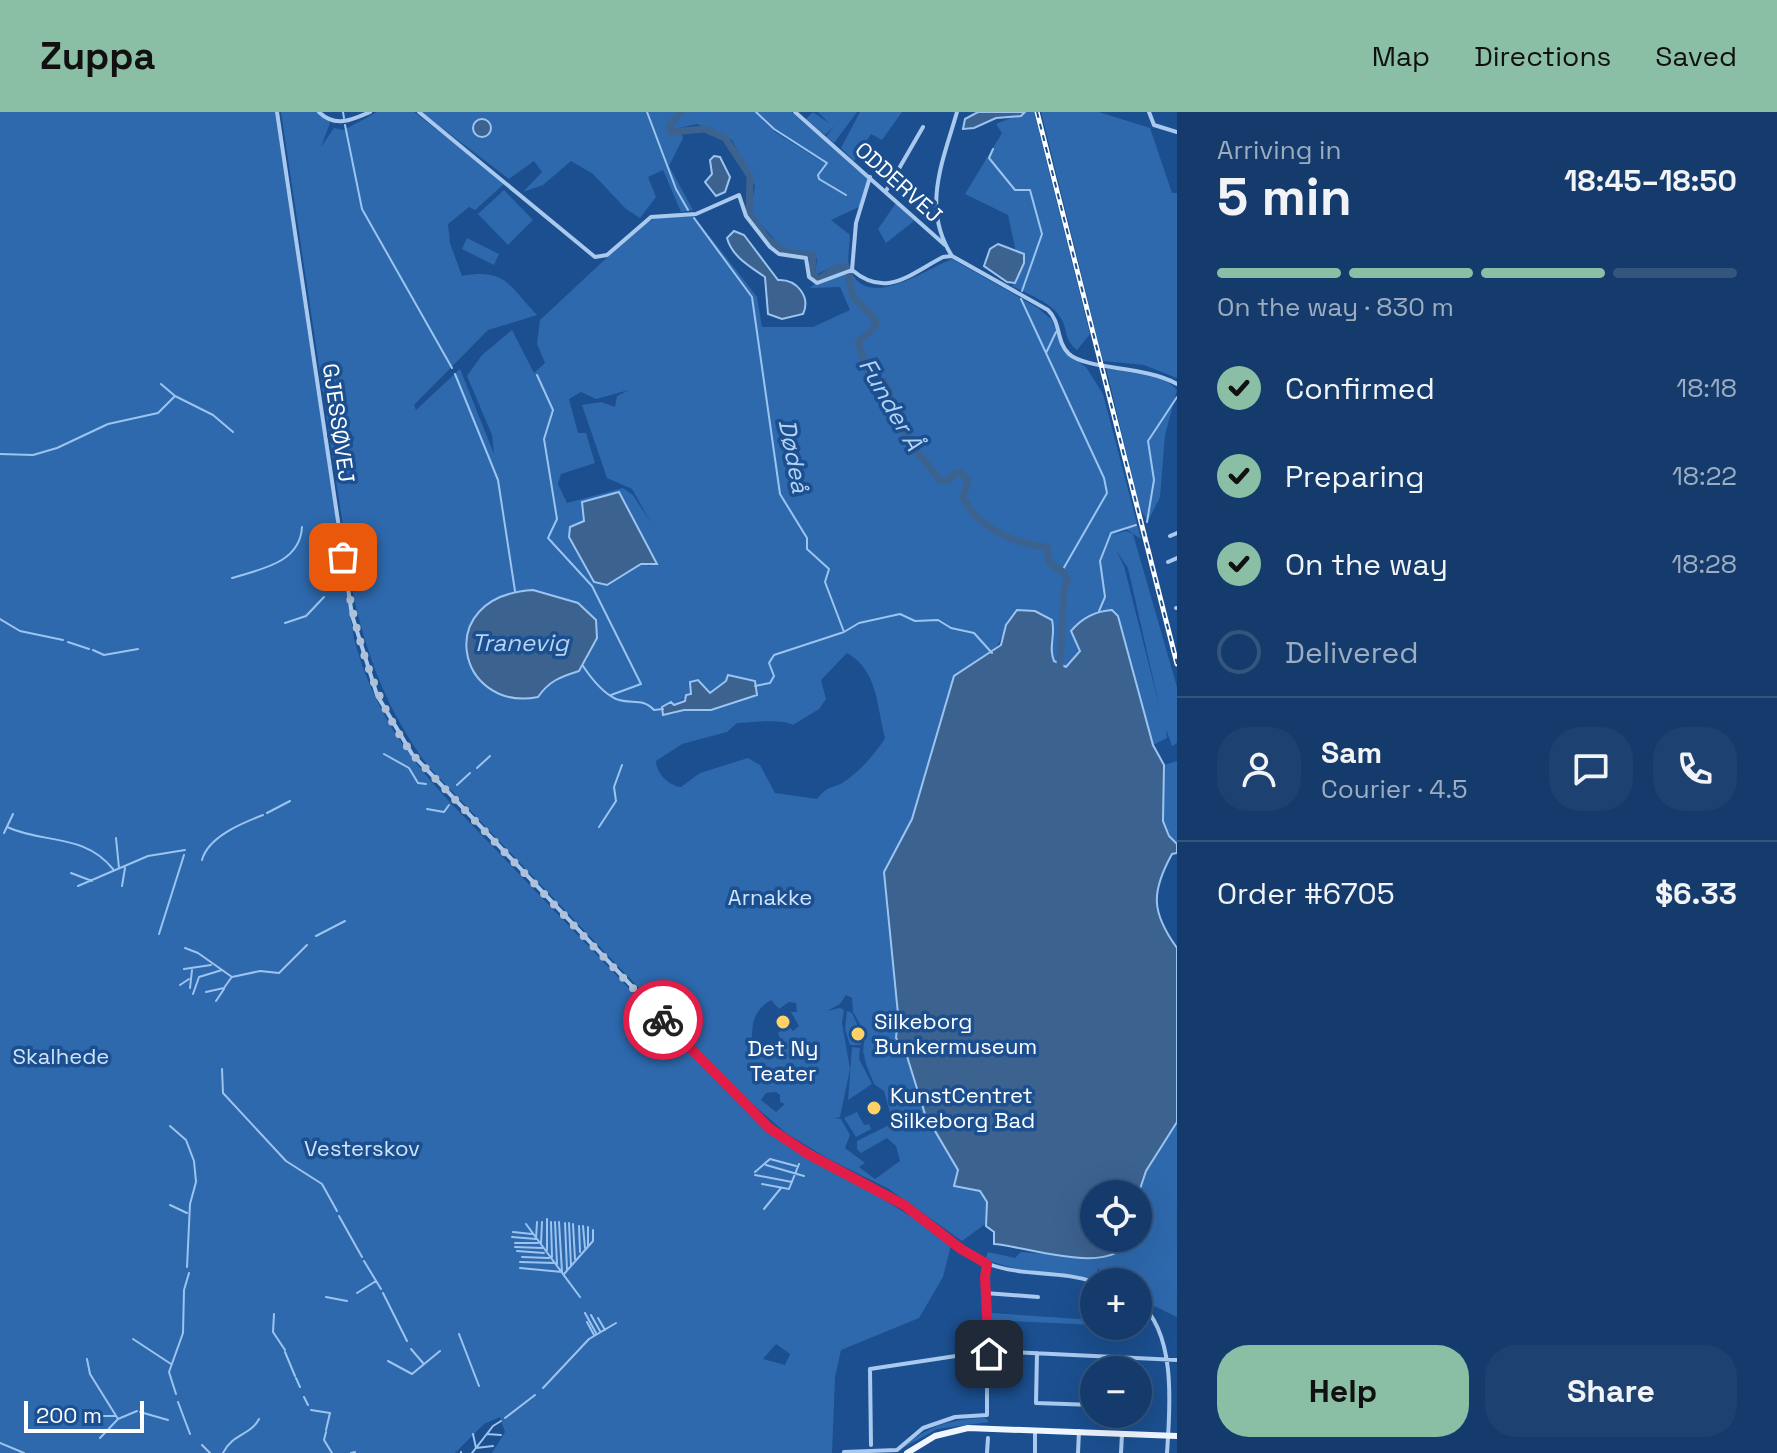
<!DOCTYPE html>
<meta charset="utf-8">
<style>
:root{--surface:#143b6b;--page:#1d4271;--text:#f1f3f6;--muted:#9dadc1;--line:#33557e;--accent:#8abfa5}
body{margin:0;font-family:"Space Grotesk",sans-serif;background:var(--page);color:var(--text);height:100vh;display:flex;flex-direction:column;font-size:30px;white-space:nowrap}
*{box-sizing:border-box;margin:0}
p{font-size:26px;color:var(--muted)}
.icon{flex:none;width:44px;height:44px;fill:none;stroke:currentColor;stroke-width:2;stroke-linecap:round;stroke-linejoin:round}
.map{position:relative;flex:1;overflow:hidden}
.side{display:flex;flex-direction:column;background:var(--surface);width:600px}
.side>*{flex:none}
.controls{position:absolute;left:1080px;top:1068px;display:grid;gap:16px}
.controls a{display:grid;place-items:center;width:72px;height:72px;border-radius:50%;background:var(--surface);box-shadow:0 8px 32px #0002,0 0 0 2px var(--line);font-size:40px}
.scale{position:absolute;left:24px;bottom:20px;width:120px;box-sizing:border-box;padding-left:8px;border:4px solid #fff;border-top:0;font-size:22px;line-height:28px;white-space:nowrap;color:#fff;-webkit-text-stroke:6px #1b4f8f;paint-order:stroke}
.pin{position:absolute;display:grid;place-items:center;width:68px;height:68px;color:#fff;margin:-34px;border-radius:16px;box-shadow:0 4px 12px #0006}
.courier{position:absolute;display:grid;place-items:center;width:80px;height:80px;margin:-40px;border:6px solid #e11d48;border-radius:50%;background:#fff;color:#222;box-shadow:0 2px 10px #0007}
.summary em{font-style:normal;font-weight:700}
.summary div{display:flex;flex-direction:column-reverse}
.summary{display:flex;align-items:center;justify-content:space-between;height:136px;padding:0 40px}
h1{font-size:52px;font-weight:700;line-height:60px}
.bar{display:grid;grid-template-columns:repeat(4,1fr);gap:12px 8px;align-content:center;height:96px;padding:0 40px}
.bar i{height:10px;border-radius:6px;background:var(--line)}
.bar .current{background:var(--accent)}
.bar p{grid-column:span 4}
.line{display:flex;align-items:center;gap:20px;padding:0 40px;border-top:2px solid var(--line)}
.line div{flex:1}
.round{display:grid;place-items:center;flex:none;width:84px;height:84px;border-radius:32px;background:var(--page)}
ol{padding:0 40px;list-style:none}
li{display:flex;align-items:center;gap:24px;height:88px}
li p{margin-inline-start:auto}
li .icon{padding:8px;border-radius:50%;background:var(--accent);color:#111;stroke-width:4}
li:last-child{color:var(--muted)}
li i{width:44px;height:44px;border:4px solid var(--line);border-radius:50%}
.button{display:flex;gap:16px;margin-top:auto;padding:16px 40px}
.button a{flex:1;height:92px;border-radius:32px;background:var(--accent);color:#111;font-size:32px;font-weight:700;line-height:92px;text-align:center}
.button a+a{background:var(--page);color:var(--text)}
header{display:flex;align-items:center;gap:48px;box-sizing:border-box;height:112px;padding:0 40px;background:var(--accent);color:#111}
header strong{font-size:38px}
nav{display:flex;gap:44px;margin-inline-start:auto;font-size:28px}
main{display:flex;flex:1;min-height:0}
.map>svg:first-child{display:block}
.green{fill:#2e69ad;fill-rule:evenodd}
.water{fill:#3c6290;stroke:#9cc4f0;stroke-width:2}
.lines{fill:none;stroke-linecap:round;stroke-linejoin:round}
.stream{stroke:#9cc4f0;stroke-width:2}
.river{stroke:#3c6290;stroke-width:7}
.minor{stroke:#a9c9ee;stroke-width:4}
.major{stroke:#f0f6ff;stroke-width:6}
.rail-casing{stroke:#fff;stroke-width:5}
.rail{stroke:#1b4f8f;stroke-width:2;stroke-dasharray:6;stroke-linecap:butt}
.done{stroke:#afc1d8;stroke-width:8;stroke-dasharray:0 14.4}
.route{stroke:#e11d48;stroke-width:10}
.poi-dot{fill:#ffd166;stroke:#1b4f8f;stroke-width:3}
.labels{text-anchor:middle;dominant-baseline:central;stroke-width:7;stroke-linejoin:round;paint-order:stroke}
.street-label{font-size:22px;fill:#fff;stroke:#1b4f8f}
.park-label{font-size:22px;fill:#cfe3fa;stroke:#1b4f8f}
.poi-label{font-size:22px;fill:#fff;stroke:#1b4f8f;text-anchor:start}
.water-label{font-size:24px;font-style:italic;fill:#b5d3f5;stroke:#1b4f8f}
</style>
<header>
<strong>Zuppa</strong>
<nav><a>Map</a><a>Directions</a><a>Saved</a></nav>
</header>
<main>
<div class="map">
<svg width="1177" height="1341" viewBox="0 0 1177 1341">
<rect width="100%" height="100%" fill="#1b4f8f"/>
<path class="green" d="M0 0H275L354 527C372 592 402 639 448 688L762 1015C823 1058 892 1086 951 1133L943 1165 919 1206 841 1238 835 1265 832 1341H492L505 1320 500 1305 484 1312 455 1341H0ZM776 1232 790 1242 785 1253 763 1247Z
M281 0H319L330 11 321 35 334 16 344 18 377 0H414L505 71 475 98 469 95 448 112 450 131 462 164C506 156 508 173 537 203L488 218 414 293 416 298 460 257 494 342 492 323 467 264 482 243 512 218 534 261 545 251 537 232 540 208 643 112 656 106 694 104 757 185 762 215H813L850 198 840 175 810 176 835 154 815 163 817 147 813 140H789L774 131 775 128 750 100 755 74 732 28 697 12 679 16 683 26 669 54 693 98 681 100 663 58 648 65 656 85 640 106 626 97 593 62 571 49 543 73 523 80 542 60 534 49 509 67 421 0H682L680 5 685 0H755L775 20 826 52 774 17 756 0H791L868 65 861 94 831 108 850 123C850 132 847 148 849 153 862 203 926 157 952 147L1038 196 1052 208 1064 240 1086 255 1103 282 1141 427 1126 417 1112 423 1126 419 1133 422 1177 575V631L1172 634 1166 617 1167 626 1153 633 1118 504 1112 498 1071 518 1081 535 1066 555 1054 549 1050 539 1054 518 1006 513C998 545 980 549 954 564L912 707 884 760 898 902 896 927 905 938 922 983 988 1087V1110L962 1129 889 1077 827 1046 786 1021 736 978 428 654C388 600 367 546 353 481ZM629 278 617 284 615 295 601 290 582 293 607 366 632 377 651 411 633 383 623 376 567 391 558 372 561 362 595 351 586 321H578L569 287 581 280 596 287ZM584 409 651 454 641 452 607 473 571 415ZM1116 438 1128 456 1160 597 1124 454ZM847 541C878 558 877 596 885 626 877 640 858 661 844 670 832 677 828 673 817 687L775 681 760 653 748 646 700 661 681 675C669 674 656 661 656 649L682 632 727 620 737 611C752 610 782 607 793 613L819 597 826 587 821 568ZM588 546C567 576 522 573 488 575L467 549ZM727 569 757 584 711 598H684L671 603 674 593 691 582 710 581ZM846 883 852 886 853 900 865 921 863 939 866 952 874 972 884 979 893 1011 857 1029V1037L861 1041 887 1026 896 1034 900 1049 875 1067 859 1055 865 1051 845 1036 850 1023 841 1007 835 1006 840 1005 850 957 842 911 844 898 840 896 827 899 840 892ZM771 888 779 897 789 890 796 891 797 900H791L799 914 793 919 788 913 778 921 781 929 774 935H752C752 914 751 900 771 888ZM776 980 780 983V990L785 992 776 1000 761 988 766 981Z
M813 0 830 12 818 0H857L834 31 826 25 834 14 825 23 806 7Z
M860 0H902L882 28 871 22 854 49 841 36Z
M1025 0H1034L1090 222 1077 238C1062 225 1069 218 1060 205 1051 190 1027 182 1012 174L1024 145 1016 140 1008 103 965 82 1002 21 996 12Z
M1041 0H1099L1150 16 1172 81H1177V266L1144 253 1103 249Z
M504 78 533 108 508 133 478 102Z
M896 91 914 109 886 131 878 117Z
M467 126 499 142 494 153 462 137Z
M1106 256 1165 267 1177 278 1165 323 1160 385 1148 409 1140 397Z
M1177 649V732H1174L1163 709 1164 653Z
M847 899 852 901 859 916 855 918 862 929 860 933H850L845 917Z
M852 935 860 936 859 947 872 972 848 988Z
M1177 996V1205L1138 1186V1170H1104L1098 1155 1096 1167 1017 1157 985 1148 988 1140 1015 1146 1021 1140 1098 1146 1122 1136V1126H1138V1082H1125Z
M857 1000 864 1013 869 1012 871 1017 856 1025 844 1006Z
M992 1201 1094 1208V1213L992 1208Z
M985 1306 989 1310 937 1317 901 1337C927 1314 951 1307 985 1306Z"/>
<path class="water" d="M978 0H1025L1021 4 996 6 974 16 963 17 965 7Z
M473 16a9 9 0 1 1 18 0a9 9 0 1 1-18 0Z
M714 44 720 45 730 65 725 80 716 84 705 70 712 62 710 48Z
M734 119 744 123 778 168C797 167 811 185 803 202L782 207 768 202 765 165C751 155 732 145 727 126Z
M998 132 1024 142V151L1015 171 1007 170 984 154 990 137Z
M619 380 657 452H641L607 473 594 470 569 425 570 415 584 409 582 390Z
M533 478 578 491 596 508 597 526 579 559C560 565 549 569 538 585 457 601 431 484 533 478Z
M1017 498 1035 499 1052 508C1056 523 1048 535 1054 549L1066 555 1080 539 1071 519C1082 506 1095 499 1112 498L1118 504 1153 633 1164 653 1163 709 1169 724 1177 732V741L1172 742C1151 780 1151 800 1177 836V1010L1146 1059 1138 1083 1094 1082V1126H1129C1116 1167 1021 1133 994 1132V1120L986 1114 987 1090 980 1079 954 1074 958 1058 925 1002 905 938 899 932 888 933 899 930 896 926 898 902 884 760 912 707 954 564 1001 533 1006 513Z
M728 563 755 569 757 583 711 598H684L663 603 662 595 671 590 674 593 685 589 686 583 691 582 690 570 698 568 710 581 726 569Z"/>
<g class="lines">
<path class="stream" d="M343 0 344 6
M647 0 676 77 688 98
M756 0 774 17 827 51 818 63 819 67 846 83
M345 13 362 97 452 256
M993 37 989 46 1015 78H1030L1042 122 1022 179
M694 106 752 185 780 382 807 426V437L829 457 825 470 844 520 859 511 900 502 915 509 938 508 951 516 974 521 992 541
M1021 187 1104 366 1107 381 1062 459
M1046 241 1056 220
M455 262 498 368 515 479
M537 263 553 298 544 327 557 407 548 426 592 474 641 572 611 583
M161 272 175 284 213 303 233 320
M0 342 33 343 57 336 108 312 158 301 175 284
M1147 410 1154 368 1148 329 1177 285
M232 466C261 457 300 451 302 415
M1099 499 1105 485 1100 449 1111 421 1136 413
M0 507 20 519 63 528
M285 511 306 504 324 485
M68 530 89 537
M93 538 104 543 138 537
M583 554C591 566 603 581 616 587 631 593 642 585 654 598L663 597
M755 574 770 571 774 564 769 551 774 543 844 520
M384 642 409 656 418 671 426 672
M477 656 490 644
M457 673 470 661
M427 697 444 700 449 693
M267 701 290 689
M7 715C44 732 84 721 113 757
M599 715 616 689 614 675 622 653
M4 721 13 702
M116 726 119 756
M202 748C208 725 242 711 263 703
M71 761 92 769
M78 774 148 744 185 738
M122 774 125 756
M159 822 184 743
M316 824 345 809
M185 836 198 841 232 865 260 859 279 861 307 833
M184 857 211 853
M180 873 189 867
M190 876 192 858
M206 880 224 876 231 866
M193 882 199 865 222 858
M216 889 224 877
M884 935 888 934
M222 957 223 981 286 1049 322 1072 337 1099
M170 1014 186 1028 194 1049 196 1070 190 1092 187 1155
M766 1053 804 1064
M755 1060 770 1047 796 1054
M755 1063 792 1070
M762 1072 789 1077 799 1052
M170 1093 187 1101
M764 1097 781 1076
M339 1104 362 1145
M547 1107V1138
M551 1110 552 1145
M555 1110 557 1152
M565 1111 567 1158
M569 1111 571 1154
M526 1112 580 1185
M573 1112 575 1147
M579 1114 580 1140
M583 1114 585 1136
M588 1115V1134
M513 1120 532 1122
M512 1125 536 1127 537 1110
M515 1131H538
M541 1132 542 1110
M515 1135 542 1136
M517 1139 544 1141
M522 1145 549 1146
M364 1149 381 1177
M520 1150 555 1151
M520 1156 562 1160 559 1110
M564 1162 593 1129V1118
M357 1181 376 1169
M383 1181 407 1229
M326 1185 347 1189
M585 1201 596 1221
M274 1202 273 1220 285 1238
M591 1203 600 1219
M598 1206 605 1218
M587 1210 594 1223
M459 1222 479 1274
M133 1227 171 1252
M411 1237 423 1251
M285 1240 295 1264
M87 1247 90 1262 118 1307
M388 1249 412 1262 440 1239
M296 1266 300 1275
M543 1276 589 1227 616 1211
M176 1282 169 1260 183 1221 184 1178 189 1161
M304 1285 308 1293
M178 1290 190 1322
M311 1298 330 1301 326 1318
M140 1300 168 1308
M94 1304H116
M505 1306 535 1283
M326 1320 324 1328 332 1341
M473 1322 476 1336 493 1334
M487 1322 501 1323
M100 1326 118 1307 137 1299
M0 1331 24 1341
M202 1333 210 1341
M461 1340V1341
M223 1341C233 1321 250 1324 259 1307
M351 1341 355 1340
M472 1341 493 1314 501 1309"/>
<path class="river" d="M681 0 669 14 671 20 705 17 725 26 750 64 749 102 768 127 788 141 813 143 812 159 817 168 839 155 847 156 853 184 876 209 875 215 858 231 869 263 883 269 890 280 889 290 911 332 941 369H947L956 361H962L968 370 963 385C976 415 1015 432 1047 435L1049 451 1062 459 1068 469 1064 477 1060 553"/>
<path class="minor" d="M277 0 352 503 377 583 412 642 749 998C795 1038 850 1058 901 1091 929 1109 954 1138 986 1151 1021 1165 1060 1158 1094 1170
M319 0C335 16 352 8 370 0
M419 0 595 145 607 143 651 105 696 102 739 83 746 104 770 135 779 142 806 146 809 165 817 171 852 158C886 187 910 162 943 145L952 144 1048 198C1061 210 1056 230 1069 242 1087 258 1147 254 1177 272
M795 0 945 133
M1149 0 1154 13 1177 20
M886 79 923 15
M952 144C921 96 943 49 957 0
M852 158 856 111 870 65
M1170 424 1177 421
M1168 450 1177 446
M1176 496H1177
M985 1181 1038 1185
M1138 1189C1177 1221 1170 1296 1167 1341
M1037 1241 1036 1291 1094 1293
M1120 1258 1121 1245
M871 1333 870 1257 989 1239 1177 1248
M844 1340 897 1338 923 1316 955 1305 987 1303V1152
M987 1341 988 1326
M1035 1341V1319
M1078 1341 1079 1319
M1121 1341 1122 1322"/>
<path class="major" d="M907 1341 935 1324 968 1316 1177 1324"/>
<defs>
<path id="rail" d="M1037 0 1177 552"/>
</defs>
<use href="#rail" class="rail-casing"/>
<use href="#rail" class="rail"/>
</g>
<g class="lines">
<path class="done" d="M343 445C354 518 370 581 412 642L663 908"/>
<path class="route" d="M663 908 769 1016 808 1042 904 1093 961 1137 987 1152 985 1165 989 1242"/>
</g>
<g class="poi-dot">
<circle cx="783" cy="910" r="8"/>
<circle cx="858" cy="922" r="8"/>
<circle cx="874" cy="996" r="8"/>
</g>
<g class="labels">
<g class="street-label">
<text transform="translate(899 70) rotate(42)">ODDERVEJ</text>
<text transform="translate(339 311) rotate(82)">GJESSØVEJ</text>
</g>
<g class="park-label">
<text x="770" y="785">Arnakke</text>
<text x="61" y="944">Skalhede</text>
<text x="362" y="1036">Vesterskov</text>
</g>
<g class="poi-label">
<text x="874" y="909">Silkeborg<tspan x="874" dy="25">Bunkermuseum</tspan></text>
<text x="783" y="936" text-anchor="middle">Det Ny<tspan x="783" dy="25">Teater</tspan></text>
<text x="890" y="983">KunstCentret<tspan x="890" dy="25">Silkeborg Bad</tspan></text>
</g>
<g class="water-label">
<text transform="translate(891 292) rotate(60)">Funder Å</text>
<text transform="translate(794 344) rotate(79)">Dødeå</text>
<text x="520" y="530">Tranevig</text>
</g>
</g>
</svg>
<div class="controls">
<a><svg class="icon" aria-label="locate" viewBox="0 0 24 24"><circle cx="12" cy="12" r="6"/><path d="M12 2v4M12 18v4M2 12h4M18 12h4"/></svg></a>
<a>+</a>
<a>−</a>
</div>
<div class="scale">200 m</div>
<div class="pin" style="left:343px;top:445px;background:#ea580c"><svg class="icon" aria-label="bag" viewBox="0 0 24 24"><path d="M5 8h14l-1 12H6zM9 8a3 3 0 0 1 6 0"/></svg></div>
<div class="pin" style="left:989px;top:1242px;background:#1f2937"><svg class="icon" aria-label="home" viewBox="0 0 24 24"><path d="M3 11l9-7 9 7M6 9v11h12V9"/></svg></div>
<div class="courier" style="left:663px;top:908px"><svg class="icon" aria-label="bike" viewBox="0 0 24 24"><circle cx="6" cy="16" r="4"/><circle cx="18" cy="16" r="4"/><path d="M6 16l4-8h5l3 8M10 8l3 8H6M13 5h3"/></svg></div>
</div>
<section class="side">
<div class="summary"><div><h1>5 min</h1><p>Arriving in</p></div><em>18:45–18:50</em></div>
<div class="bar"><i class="current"></i><i class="current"></i><i class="current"></i><i></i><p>On the way · 830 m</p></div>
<ol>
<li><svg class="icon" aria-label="check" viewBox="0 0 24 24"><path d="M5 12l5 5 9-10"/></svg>Confirmed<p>18:18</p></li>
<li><svg class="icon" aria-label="check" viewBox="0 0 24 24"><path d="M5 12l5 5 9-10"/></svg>Preparing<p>18:22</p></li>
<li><svg class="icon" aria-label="check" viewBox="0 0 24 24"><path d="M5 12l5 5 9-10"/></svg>On the way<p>18:28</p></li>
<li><i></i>Delivered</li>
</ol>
<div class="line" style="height:144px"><a class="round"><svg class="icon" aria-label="person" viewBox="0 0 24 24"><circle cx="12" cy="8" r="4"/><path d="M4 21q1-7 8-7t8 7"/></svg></a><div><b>Sam</b><p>Courier · 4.5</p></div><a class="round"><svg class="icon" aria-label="chat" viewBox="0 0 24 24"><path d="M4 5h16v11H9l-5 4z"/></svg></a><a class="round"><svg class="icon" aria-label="phone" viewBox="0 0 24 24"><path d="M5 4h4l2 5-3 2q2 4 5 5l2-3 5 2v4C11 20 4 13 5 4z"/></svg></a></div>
<div class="line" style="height:104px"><div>Order #6705</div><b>$6.33</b></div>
<div class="button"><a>Help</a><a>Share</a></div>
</section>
</main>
